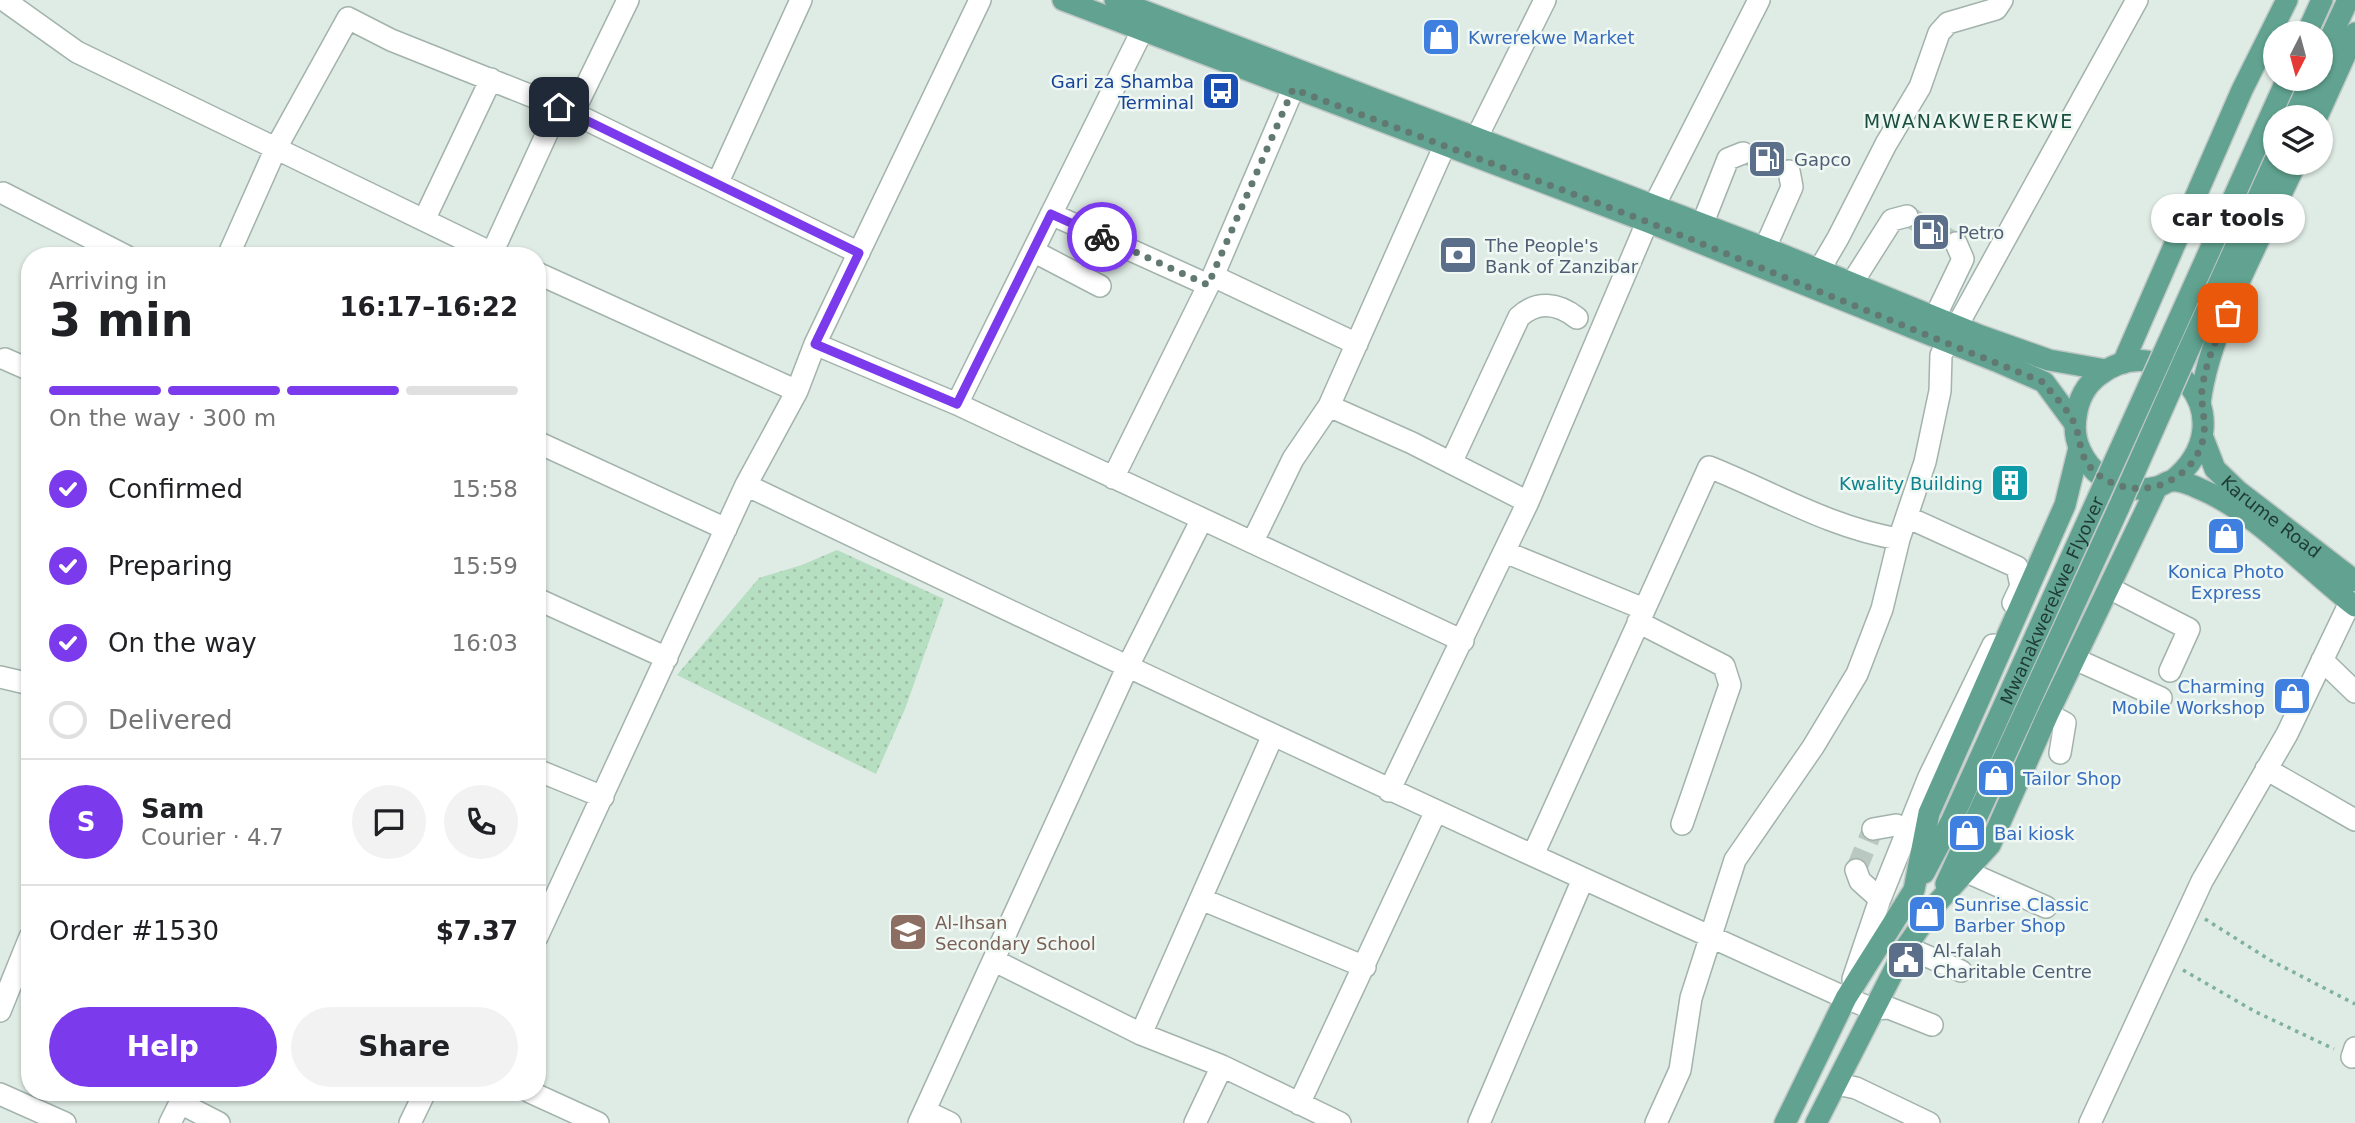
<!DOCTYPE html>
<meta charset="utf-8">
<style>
:root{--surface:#fff;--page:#f2f2f2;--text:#202124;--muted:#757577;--line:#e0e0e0;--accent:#7c3aed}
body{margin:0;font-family:"DejaVu Sans",sans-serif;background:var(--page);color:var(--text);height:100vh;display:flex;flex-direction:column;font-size:26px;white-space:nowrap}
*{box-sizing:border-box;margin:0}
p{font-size:23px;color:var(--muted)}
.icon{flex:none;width:38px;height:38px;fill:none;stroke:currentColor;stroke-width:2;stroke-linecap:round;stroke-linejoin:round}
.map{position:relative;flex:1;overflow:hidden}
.panel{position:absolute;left:21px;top:247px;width:525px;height:854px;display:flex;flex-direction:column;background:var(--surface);border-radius:28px;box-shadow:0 2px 5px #0004}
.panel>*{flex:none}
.needle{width:46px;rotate:186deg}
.buttons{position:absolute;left:2263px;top:21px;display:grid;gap:14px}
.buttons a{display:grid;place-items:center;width:70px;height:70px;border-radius:50%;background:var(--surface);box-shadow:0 2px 5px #0004;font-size:35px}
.pin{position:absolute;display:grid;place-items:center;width:60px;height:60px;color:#fff;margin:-30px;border-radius:14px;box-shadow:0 4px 10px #0006}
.courier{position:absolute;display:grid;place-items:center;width:70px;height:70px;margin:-35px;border:5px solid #7c3aed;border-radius:50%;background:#fff;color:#222;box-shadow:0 2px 9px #0007}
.bubble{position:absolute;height:49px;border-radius:24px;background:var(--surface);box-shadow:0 2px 5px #0004;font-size:23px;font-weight:700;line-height:49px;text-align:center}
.head em{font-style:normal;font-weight:700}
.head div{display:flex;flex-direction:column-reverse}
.head{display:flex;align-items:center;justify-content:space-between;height:119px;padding:0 28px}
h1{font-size:46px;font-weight:700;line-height:52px}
.bar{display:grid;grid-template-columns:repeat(4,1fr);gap:10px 7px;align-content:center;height:84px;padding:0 28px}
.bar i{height:9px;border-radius:5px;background:var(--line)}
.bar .current{background:var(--accent)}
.bar p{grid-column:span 4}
.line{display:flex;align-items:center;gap:18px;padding:0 28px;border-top:2px solid var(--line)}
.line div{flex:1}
.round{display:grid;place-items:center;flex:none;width:74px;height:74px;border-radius:37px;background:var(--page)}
ol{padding:0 28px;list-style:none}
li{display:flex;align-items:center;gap:21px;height:77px}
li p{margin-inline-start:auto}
li .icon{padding:7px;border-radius:50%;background:var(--accent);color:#fff;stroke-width:4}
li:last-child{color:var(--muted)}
li i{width:38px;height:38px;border:4px solid var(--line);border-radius:50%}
.action{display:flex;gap:14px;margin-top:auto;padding:14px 28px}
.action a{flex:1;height:80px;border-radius:42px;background:var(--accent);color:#fff;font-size:28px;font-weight:700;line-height:80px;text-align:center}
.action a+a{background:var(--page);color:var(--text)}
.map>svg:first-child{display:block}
.grass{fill:url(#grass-dots)}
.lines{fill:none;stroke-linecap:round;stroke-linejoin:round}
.minor-tunnel{stroke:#b9c8c1;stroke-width:21;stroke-dasharray:21 10;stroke-linecap:butt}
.minor-casing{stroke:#a2b3ac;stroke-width:24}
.major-casing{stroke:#c0c8c6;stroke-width:24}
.path{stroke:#7eb19f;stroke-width:3.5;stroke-dasharray:3.5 5;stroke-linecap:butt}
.minor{stroke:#fff;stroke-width:21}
.major{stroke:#61a390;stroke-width:21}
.major-bridge-casing{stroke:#c0c8c6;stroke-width:24;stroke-linecap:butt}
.major-bridge{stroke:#61a390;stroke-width:21}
.done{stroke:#627971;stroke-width:7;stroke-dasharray:0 12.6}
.route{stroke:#7c3aed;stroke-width:9}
.labels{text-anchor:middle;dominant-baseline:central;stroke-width:5;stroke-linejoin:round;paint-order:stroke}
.shop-label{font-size:18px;fill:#366cbe;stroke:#f0f8f3;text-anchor:start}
.transit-label{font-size:18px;fill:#164399;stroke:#f0f8f3;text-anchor:end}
.service-label{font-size:18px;fill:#4e5e75;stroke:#f0f8f3;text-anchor:start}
.culture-label{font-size:18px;fill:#0d838f;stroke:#f0f8f3;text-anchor:end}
.street-label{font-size:18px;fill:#1f3c33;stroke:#f0f8f3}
.education-label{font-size:18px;fill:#785e54;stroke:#f0f8f3;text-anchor:start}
.neighbourhood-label{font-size:19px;letter-spacing:2px;fill:#1a4f41;stroke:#f0f8f3}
</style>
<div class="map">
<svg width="2355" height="1123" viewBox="0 0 2355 1123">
<defs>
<pattern id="grass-dots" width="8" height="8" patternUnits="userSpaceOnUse" patternTransform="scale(1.75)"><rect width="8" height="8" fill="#b6dec0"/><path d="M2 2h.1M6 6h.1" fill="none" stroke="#9cbfa5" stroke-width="1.8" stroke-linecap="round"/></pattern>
</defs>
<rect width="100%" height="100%" fill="#dfebe5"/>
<path class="grass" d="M837 550 944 599 905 709 876 774 677 675 759 578 802 565Z"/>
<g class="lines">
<path class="minor-tunnel" d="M1743 153 1789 171
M1907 216 1956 243
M1856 870 1873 829"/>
<defs>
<path id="minor" d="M4 0 77 52 498 256
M573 113 859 253
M1476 139 1545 0
M718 182 801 0
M3 193 126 256
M1051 214 1208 285
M424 220 491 79
M1702 225 1728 159 1743 153
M1765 248 1792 187 1789 171
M1033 251 1100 286
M492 253 559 107 573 113 628 0
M228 256 276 148 348 18 391 40 559 107
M537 273 797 391
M1213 276 1357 344
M1852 283 1892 220 1907 216
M1811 284 1838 238 1886 144 1920 87 1939 33 1948 23 1996 9 2002 0
M1936 315 1963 259 1956 243
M815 344 957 404 1463 641
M5 359 30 370
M957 404 1142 31
M1329 406 1412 443 1528 502
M537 442 726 529
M1451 463 1519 317C1537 300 1558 303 1577 318
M1113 478 1213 276 1293 89
M746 485C1111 660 1477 832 1846 998L1873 1009 1889 1008 1932 1025
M1907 517 2017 567 2021 586 2013 603
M1899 539 1925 462 1940 391 1941 355 2137 0
M1253 541 1293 459 1329 406 1444 147
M1505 552 1644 609
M2109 588 2189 629 2170 671
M537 599 667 658
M1638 622 1724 666 1730 685 1682 824
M2075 659 2161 698
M2322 660 2355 692
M0 677 30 684
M2048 714 2065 723 2060 753
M2266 769 2355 820
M537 770 603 797
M1389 791 1528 502 1654 206 1759 0
M1873 829 1896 825 1908 831
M1533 855 1709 467C1772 492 1831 528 1899 539L1882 609 1857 674 1813 747 1735 860 1691 998 1680 1070 1656 1123
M1856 870 1860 881 1880 899
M1967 872 2046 907
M1201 899 1365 967
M537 937 746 485 797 391 815 344 980 0
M1906 947 1961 971
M995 961 1141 1034 1222 1066 1340 1123
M1853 979 1880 899 1929 777 1993 645
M0 1011 30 937
M1141 1034 1273 735
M2352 1057 2355 1048
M1837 1084 1856 1088 1929 1123
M530 1092 598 1123
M0 1094 65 1123
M1299 1104 1436 811
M186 1106 219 1123
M925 1111 950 1123
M170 1123 178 1107 186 1106
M410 1123 425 1092
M919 1123 1127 668 1202 519
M1195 1123 1222 1066
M1479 1123 1583 879
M2090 1123 2202 881 2287 734 2355 592"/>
<g id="major">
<path d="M1063 0 1648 222 1996 361 2044 382 2075 424"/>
<path d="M1115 0 1778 253 1981 336 2049 360 2106 370"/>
<path d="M2307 33 2322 0"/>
<path d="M2320 60 2348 0"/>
<path d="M2294 117 2312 79"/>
<path d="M2317 117 2355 33"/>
<path d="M2164 352 2287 79"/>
<path d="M2185 358 2275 160"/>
<path d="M2123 363 2242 90 2287 0"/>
<path d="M2200 403C2209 329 2264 232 2296 163"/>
<path id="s1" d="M2203 438 2215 469 2238 491 2355 581"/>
<path d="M2172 481C2250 419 2165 323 2098 376 2085 386 2078 401 2076 417 2072 440 2083 463 2102 477 2117 488 2138 492 2157 487 2162 486 2167 481 2172 481 2179 480 2192 485 2198 488 2253 510 2308 570 2355 606"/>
<path id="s2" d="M1924 873 1951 822 2098 498"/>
<path d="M1946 884 2119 507"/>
<path d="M1785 1123 1846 998 1914 890 1929 813 2065 505 2079 448"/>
<path d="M1816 1123 1906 947 1937 903 1990 845 2048 714 2157 487"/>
</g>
</defs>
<use href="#minor" class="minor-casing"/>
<use href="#major" class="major-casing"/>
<path class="path" d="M2205 919 2270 960 2355 1004
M2183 970 2256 1012 2334 1049"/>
<use href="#minor" class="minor"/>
<use href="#major" class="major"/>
<defs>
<path id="major-bridge" d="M2098 498 2164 352
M2119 507 2185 358"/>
</defs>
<use href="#major-bridge" class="major-bridge-casing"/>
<use href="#major-bridge" class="major-bridge"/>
</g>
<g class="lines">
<path class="done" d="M1102 237 1208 285 1293 89 1648 222 2043 382C2053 395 2069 410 2075 425 2081 440 2079 456 2092 469 2105 483 2126 490 2145 488 2179 485 2208 456 2204 420 2203 406 2200 397 2203 383 2207 359 2218 335 2228 313"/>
<path class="route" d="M559 107 859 253 815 344 957 404 1051 214 1102 237"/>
</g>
<defs>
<symbol id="shop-square" viewBox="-11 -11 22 22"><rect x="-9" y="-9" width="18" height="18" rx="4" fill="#3f7fe0" stroke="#f0f8f3"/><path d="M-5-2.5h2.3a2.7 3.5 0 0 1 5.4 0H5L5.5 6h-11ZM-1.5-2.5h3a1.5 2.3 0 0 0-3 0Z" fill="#fff"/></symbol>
<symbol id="bus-square" viewBox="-11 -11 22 22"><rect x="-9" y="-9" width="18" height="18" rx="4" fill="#1a4fb4" stroke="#f0f8f3"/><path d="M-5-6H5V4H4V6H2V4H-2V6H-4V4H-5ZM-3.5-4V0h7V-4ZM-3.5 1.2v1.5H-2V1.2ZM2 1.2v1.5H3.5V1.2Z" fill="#fff"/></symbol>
<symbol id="fuel-square" viewBox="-11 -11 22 22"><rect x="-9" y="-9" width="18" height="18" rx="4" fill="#5c6f8a" stroke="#f0f8f3"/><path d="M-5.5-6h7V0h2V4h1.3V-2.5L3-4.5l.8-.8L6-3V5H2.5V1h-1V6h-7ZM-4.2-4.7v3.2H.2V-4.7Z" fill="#fff"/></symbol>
<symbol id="bank-square" viewBox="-11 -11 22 22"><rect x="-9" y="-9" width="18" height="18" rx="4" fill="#5c6f8a" stroke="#f0f8f3"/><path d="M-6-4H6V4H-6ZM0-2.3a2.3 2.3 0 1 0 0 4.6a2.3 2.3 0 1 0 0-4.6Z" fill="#fff"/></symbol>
<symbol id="building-square" viewBox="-11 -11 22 22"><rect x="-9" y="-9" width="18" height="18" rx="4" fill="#0f9aa8" stroke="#f0f8f3"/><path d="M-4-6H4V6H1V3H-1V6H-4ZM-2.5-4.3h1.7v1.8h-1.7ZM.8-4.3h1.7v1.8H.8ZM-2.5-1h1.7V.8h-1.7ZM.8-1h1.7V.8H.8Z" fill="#fff"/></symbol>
<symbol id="school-square" viewBox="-11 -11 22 22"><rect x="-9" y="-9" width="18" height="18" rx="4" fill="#8d6e63" stroke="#f0f8f3"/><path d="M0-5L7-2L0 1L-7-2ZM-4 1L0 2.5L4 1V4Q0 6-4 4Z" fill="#fff"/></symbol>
<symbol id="civic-square" viewBox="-11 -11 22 22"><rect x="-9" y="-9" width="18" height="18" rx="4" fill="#5c6f8a" stroke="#f0f8f3"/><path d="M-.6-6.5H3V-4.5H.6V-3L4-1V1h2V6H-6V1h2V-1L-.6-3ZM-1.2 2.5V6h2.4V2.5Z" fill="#fff"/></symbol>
</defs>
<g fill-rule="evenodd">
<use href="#shop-square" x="1419" y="15" width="44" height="44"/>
<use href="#bus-square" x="1199" y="69" width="44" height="44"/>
<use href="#fuel-square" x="1745" y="137" width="44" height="44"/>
<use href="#fuel-square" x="1909" y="210" width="44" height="44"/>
<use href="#bank-square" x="1436" y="233" width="44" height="44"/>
<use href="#building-square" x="1988" y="461" width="44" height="44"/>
<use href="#shop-square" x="2204" y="514" width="44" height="44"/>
<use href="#shop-square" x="2270" y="674" width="44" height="44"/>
<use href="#shop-square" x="1974" y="756" width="44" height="44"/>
<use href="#shop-square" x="1945" y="811" width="44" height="44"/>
<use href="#shop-square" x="1905" y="892" width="44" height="44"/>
<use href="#school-square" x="886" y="910" width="44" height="44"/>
<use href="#civic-square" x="1884" y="938" width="44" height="44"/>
</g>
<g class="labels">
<g class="shop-label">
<text x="1468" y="37">Kwrerekwe Market</text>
<text x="2226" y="571" text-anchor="middle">Konica Photo<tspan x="2226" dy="21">Express</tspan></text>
<text x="2265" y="686" text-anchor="end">Charming<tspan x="2265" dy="21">Mobile Workshop</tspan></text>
<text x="2023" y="778">Tailor Shop</text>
<text x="1994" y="833">Bai kiosk</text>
<text x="1954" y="904">Sunrise Classic<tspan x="1954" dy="21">Barber Shop</tspan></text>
</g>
<g class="transit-label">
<text x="1194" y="81">Gari za Shamba<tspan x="1194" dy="21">Terminal</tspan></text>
</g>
<g class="service-label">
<text x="1794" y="159">Gapco</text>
<text x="1958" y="232">Petro</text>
<text x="1485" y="245">The People's<tspan x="1485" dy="21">Bank of Zanzibar</tspan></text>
<text x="1933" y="950">Al-falah<tspan x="1933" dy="21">Charitable Centre</tspan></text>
</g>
<g class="culture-label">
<text x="1983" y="483">Kwality Building</text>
</g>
<g class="street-label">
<text stroke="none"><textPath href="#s1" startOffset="107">Karume Road</textPath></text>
<text stroke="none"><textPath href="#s2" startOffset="301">Mwanakwerekwe Flyover</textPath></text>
</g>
<g class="education-label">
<text x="935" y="922">Al-Ihsan<tspan x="935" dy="21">Secondary School</tspan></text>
</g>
<g class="neighbourhood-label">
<text x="1969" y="121">MWANAKWEREKWE</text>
</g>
</g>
</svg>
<div class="buttons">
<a><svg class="needle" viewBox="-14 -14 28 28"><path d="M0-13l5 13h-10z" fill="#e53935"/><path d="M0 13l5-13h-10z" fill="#757577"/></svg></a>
<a><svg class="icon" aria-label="layers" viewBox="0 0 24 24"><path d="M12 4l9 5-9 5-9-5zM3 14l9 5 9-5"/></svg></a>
</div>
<div class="pin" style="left:2228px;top:313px;background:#ea580c"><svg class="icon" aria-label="bag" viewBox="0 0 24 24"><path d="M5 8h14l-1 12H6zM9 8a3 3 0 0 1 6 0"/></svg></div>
<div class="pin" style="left:559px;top:107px;background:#1f2937"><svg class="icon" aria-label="home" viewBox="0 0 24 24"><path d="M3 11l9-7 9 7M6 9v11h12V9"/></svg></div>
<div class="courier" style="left:1102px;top:237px"><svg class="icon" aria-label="bike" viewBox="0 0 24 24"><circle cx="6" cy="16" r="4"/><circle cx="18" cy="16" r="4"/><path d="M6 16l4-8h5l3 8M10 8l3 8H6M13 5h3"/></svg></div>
<div class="bubble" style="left:2151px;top:194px;width:154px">car tools</div>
<section class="panel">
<div class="head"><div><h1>3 min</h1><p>Arriving in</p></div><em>16:17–16:22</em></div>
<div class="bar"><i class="current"></i><i class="current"></i><i class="current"></i><i></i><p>On the way · 300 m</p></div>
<ol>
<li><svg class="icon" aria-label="check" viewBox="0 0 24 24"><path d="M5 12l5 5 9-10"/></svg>Confirmed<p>15:58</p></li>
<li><svg class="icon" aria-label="check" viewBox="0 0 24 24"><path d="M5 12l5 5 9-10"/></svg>Preparing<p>15:59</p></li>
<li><svg class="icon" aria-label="check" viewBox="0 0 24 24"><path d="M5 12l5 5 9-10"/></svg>On the way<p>16:03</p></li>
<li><i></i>Delivered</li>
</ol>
<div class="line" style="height:126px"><b class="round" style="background:var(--accent);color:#fff">S</b><div><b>Sam</b><p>Courier · 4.7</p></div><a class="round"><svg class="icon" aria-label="chat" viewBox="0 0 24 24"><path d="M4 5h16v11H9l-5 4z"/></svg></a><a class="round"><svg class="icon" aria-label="phone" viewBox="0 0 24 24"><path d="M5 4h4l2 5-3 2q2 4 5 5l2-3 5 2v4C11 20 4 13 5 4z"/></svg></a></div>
<div class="line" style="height:91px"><div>Order #1530</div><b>$7.37</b></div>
<div class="action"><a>Help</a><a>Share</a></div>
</section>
</div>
